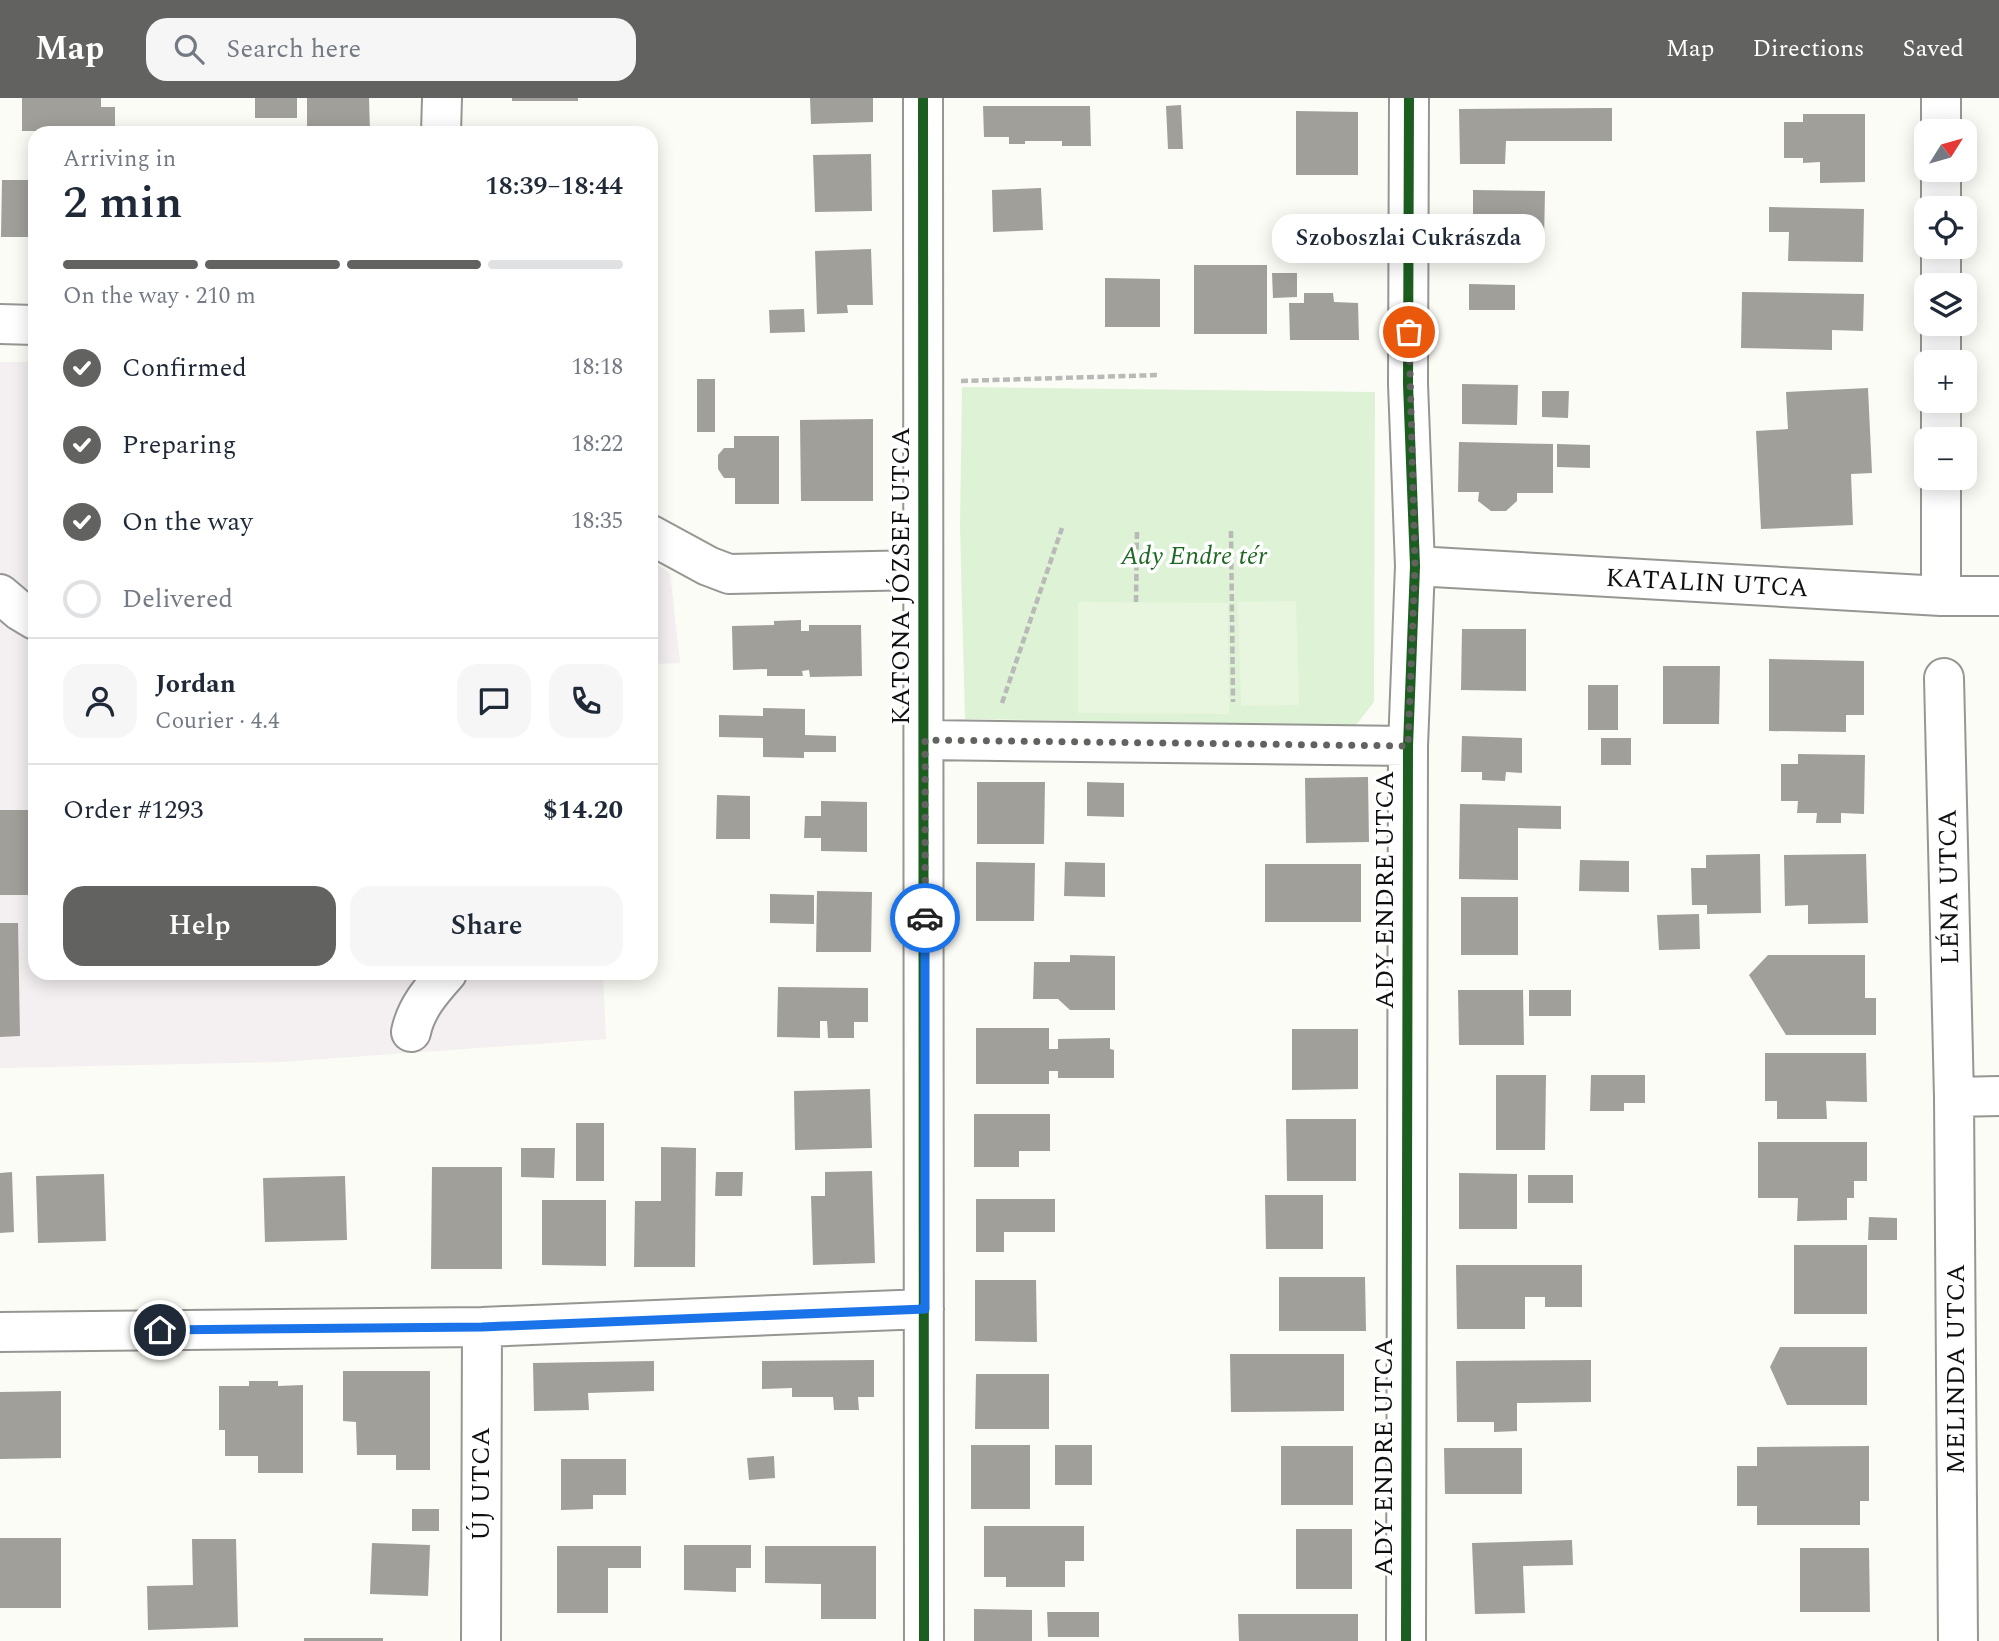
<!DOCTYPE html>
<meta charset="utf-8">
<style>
:root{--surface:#fff;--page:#f6f6f7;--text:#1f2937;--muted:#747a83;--line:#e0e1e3;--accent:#626360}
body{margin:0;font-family:Spectral,serif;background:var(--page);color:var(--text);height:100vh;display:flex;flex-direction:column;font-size:26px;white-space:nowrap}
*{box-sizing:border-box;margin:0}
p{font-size:23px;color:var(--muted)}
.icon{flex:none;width:38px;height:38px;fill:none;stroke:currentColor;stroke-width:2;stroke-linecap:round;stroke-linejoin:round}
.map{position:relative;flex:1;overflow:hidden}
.panel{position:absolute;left:28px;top:28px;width:630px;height:854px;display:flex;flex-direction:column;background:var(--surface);border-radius:21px;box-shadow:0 4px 18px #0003}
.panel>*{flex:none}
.needle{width:46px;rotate:53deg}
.buttons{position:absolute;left:1914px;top:21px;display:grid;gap:14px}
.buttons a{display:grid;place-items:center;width:63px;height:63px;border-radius:14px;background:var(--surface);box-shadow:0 4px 18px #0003;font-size:35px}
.pin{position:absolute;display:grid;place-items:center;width:60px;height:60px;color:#fff;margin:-30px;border:4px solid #fff;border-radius:50%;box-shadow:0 2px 7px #0007}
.courier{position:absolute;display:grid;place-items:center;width:70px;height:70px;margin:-35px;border:5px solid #1a73e8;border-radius:50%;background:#fff;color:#222;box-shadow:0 2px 9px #0007}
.bubble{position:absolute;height:49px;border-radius:21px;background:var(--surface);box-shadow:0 4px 18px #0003;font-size:23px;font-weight:600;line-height:49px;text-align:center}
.overview em{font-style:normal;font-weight:600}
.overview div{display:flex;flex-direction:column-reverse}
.overview{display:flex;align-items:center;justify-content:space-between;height:119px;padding:0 35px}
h1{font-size:46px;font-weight:600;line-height:52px}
.bar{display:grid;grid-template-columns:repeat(4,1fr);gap:10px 7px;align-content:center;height:84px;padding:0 35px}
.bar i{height:9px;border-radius:5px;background:var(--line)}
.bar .on{background:var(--accent)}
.bar p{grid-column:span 4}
.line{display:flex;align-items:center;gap:18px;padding:0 35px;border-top:2px solid var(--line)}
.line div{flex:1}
.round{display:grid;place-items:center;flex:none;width:74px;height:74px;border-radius:21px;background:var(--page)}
ol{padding:0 35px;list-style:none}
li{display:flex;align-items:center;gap:21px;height:77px}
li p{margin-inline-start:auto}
li .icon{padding:7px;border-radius:50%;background:var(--accent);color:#fff;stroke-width:4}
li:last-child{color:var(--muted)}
li i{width:38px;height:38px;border:4px solid var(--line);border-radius:50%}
.cta{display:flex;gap:14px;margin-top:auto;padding:14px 35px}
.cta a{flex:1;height:80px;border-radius:21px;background:var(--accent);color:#fff;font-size:28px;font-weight:600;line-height:80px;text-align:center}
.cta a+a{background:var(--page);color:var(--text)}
header{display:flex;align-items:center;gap:42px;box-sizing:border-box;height:98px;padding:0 35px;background:var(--accent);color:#fff}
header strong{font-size:33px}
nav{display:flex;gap:38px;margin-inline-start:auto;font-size:24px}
.search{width:490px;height:63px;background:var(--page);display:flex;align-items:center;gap:18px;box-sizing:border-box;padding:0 24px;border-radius:21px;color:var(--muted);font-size:26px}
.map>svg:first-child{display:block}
.industrial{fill:#f4eff0}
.green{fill:#def2d5}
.pitch{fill:#e9f6df}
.building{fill:#a09f9a}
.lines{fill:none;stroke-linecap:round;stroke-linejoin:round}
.minor-casing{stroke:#969693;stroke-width:42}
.path{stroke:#b9b9b8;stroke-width:4.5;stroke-dasharray:7 3.5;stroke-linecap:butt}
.minor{stroke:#fefffe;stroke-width:38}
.cycleway-casing{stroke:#fff;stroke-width:15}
.cycleway{stroke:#1b5e20;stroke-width:10}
.done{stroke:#626360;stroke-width:7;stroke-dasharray:0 12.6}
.route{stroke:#1a73e8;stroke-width:9}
.labels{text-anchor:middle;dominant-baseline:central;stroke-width:7;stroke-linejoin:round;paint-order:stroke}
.park-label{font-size:26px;font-style:italic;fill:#1f6923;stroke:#fff}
.street-label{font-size:26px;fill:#101010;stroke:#fff}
</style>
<header>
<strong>Map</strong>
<div class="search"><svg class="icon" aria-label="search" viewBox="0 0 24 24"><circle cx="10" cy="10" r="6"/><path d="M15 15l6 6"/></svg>Search here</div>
<nav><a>Map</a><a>Directions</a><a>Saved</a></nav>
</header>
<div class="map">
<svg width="1999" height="1543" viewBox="0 0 1999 1543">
<rect width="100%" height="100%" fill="#fbfcf5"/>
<path class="industrial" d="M0 264H35V875H603L606 941 280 964 0 970Z
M651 463 670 475 680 565 651 566Z"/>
<path class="green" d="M962 289 1375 294 1374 604 1356 627 965 621 960 429Z"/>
<path class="pitch" d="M1296 503 1299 607 1241 608 1238 504Z
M1078 504 1228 505 1229 616 1078 615Z"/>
<path class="building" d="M22 0H101V9H115V33H22Z
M255 0H297V20H255Z
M307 0H369L370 35H307Z
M512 0H578V3H512Z
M810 0H873V24L811 26Z
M1181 7 1183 51H1168L1166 8Z
M983 8H1090L1091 48H1062V43H1025V46H1009V39H984Z
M1612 10V43H1506L1505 66H1460L1459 11Z
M1296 13 1358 14V77H1296Z
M1803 16H1865V84L1820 85V64L1803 65V60H1784V24H1803Z
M871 56 872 113 815 114 813 57Z
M2 82H35V139H1Z
M1041 90 1043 132 993 134 992 92Z
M1473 92 1545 93 1544 143H1473Z
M1769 109 1864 111 1863 164 1788 163 1789 134H1769Z
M871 151 873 207H847L848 215 817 216 815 153Z
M1194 167H1267V236H1194Z
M1272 175H1297V199L1273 200Z
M1105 180 1160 181V229H1105Z
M1469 186 1515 187V212H1469Z
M1742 194 1864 196 1863 233 1832 232V252L1741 250Z
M1304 195H1333L1334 204 1358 205 1359 242H1290L1289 205H1304Z
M804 211 805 234 770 235 769 212Z
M697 281H715V334H697Z
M1462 286 1518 287 1517 327 1462 326Z
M1868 290 1872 375 1851 376 1853 427 1761 431 1756 333 1788 331 1786 294Z
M1542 293H1569L1568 320 1542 319Z
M873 321V403H801L800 322Z
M734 338H779V406H735V380H724L718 371V357L724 350H734Z
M1459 344 1553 346V395H1517V403L1506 413H1491L1478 403 1479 394H1458Z
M1557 346 1590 347V370L1557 369Z
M801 522V533H809V527H861L862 578 810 579 809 572 802 573 803 578H767V571L733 572 732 528 774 527V523Z
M1462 531H1526V593L1461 592Z
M1769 561 1864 563V617H1846V634L1769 633Z
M1663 568H1720L1719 626H1663Z
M1588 587H1618V632H1588Z
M763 610 805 611V637L836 638V654H804V660L763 659V640L719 639V617L763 618Z
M1462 638 1522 640V675L1506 674 1505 683 1482 682V674H1461Z
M1601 640H1631V667H1601Z
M1798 656 1865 657 1864 716 1841 715V725H1816L1817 715H1797L1798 703H1781V666H1798Z
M1368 679 1369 744 1306 745 1305 680Z
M977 684H1045L1044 746H977Z
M1087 684 1124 685V719L1087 718Z
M717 697 750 698V741H716Z
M821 703 867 704V754L821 753V740H804L805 718H821Z
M1460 706 1561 708V731L1518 730V782L1459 781Z
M0 712H35V797H0Z
M1760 756 1761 815 1707 816V807H1692L1691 770H1706V757Z
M1866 756 1868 825 1808 826V807L1785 808 1784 757Z
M1580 762 1629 763V794L1579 793Z
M976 764 1035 765 1034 823H976Z
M1065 764 1105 765V799L1064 798Z
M1265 766H1361V824H1265Z
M817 793 872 794 871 854H816Z
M770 796 814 797V826L770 825Z
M1461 799H1518V857H1461Z
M1699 816 1700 851 1659 852 1657 817Z
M0 825H18L20 938 0 939Z
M1070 857 1115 858V912H1070L1058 901H1033L1034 864H1070Z
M1768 857H1865V900H1876V937H1786L1749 877Z
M778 889 868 890V924H854V940H828L827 923H820V940L777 939Z
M1458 892H1523L1524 947H1459Z
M1529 892H1571V918H1529Z
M976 930H1049V951H1058V941L1110 940V951L1114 952V980H1058V973H1049V986H976Z
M1292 931H1358V991L1292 992Z
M1765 955H1866L1867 1004 1826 1003 1827 1021H1777V1003H1765Z
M1496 977H1546L1545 1052H1496Z
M1591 977H1645V1005H1624V1013H1590Z
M870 991 872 1050 795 1052 794 993Z
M974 1016H1050V1053H1019V1069H974Z
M1286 1021H1356V1083H1287Z
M576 1025H604V1083H576Z
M1758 1044H1867V1083H1854V1100H1847V1122L1797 1123 1798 1100H1758Z
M661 1049 696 1050 695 1169H634L635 1103H661Z
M521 1050H555L554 1080 521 1079Z
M432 1069H502V1171H431Z
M872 1073 875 1165 813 1167 811 1098H825V1074Z
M12 1074 14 1134 0 1135V1075Z
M716 1074H743L742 1098H715Z
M1459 1075 1517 1076V1131H1459Z
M104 1076 106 1143 38 1145 36 1078Z
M1528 1077H1573V1105H1528Z
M345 1078 347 1142 265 1144 263 1080Z
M1265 1097H1323V1151H1266Z
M976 1101H1055V1134H1004V1154H976Z
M542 1102H606V1168L542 1167Z
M1869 1119 1897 1120V1142H1868Z
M1794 1147H1867V1216H1794Z
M1456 1167H1582V1209H1545V1199H1525V1231H1457Z
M1279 1179H1365L1366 1233H1279Z
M975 1182H1036L1037 1244 975 1243Z
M1780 1249H1867V1307H1787L1770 1269Z
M1230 1256H1344V1313L1231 1314Z
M874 1262V1299H858L859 1312H834L833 1299H792V1290L762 1291V1263Z
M1591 1262V1304L1517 1305V1333L1494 1334V1324H1457L1456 1263Z
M654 1263V1293L588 1295 589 1312 534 1313 533 1265Z
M343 1273H430V1372H396V1357H357L356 1324 343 1323Z
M976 1276H1049V1331H975Z
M249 1283H278V1288L303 1287V1375H258V1358H225V1332H219V1288H249Z
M61 1293V1360L0 1361V1294Z
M971 1347H1030V1411H971Z
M1055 1347H1092V1387H1055Z
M1281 1348H1353V1407H1281Z
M1869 1348V1403H1860V1427H1757V1408H1737V1368H1757V1349Z
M1444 1350H1522V1396H1445Z
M774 1358 775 1380 749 1382 747 1360Z
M561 1361H626V1397H593V1411L561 1412Z
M412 1411H439V1433H412Z
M984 1428H1084V1463H1065V1489H1006V1479H984Z
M1296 1431H1352V1491H1296Z
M0 1440H61V1510H0Z
M192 1441H236L238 1529 148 1532 147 1488 193 1487Z
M1572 1442 1573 1467 1523 1468 1525 1515 1475 1516 1472 1445Z
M372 1445 430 1447 428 1498 370 1496Z
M684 1447H751V1470H736V1494L684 1492Z
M557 1448H641V1470H608V1515H557Z
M765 1448H876V1521H821V1486L765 1485Z
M1800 1450H1869L1870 1514H1800Z
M974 1511 1032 1512V1543H974Z
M1047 1514H1099V1539H1048Z
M1238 1516H1358V1543H1239Z
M304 1540H383V1543H304Z"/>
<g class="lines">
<defs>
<path id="minor" d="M923 0 924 1543
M1941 0V33
M441 35 442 0
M1941 72V110
M1941 149V187
M0 226 35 227
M1941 226V264
M1941 303V341
M1941 380V498
M651 437 708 468 729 476 922 472
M1415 468 1941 498H1999
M0 496 20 513 35 522
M1944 580 1954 999 1958 1543
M925 642 1408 648
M411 934C416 910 431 893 447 875
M1954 999 1999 998
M0 1234 482 1229 924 1211
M481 1543 482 1229
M1406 1543 1408 648 1415 468 1408 286 1409 0"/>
</defs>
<use href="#minor" class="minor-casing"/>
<path class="path" d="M961 283 1160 277
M1231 433 1233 604
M1136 504 1137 432
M1002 605 1062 430"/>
<use href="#minor" class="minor"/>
<defs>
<path id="cycleway" d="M923 0 924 1543
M1406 1543 1408 648 1415 468 1408 286 1409 0"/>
</defs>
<use href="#cycleway" class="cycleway-casing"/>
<use href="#cycleway" class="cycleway"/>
</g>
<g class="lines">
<path class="done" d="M925 820V642L1408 648 1415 468 1409 234"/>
<path class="route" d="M160 1232 482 1229 925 1211V820"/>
</g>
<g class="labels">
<g class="park-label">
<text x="1194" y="458">Ady Endre tér</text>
</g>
<g class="street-label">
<text transform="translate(901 478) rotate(-90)">KATONA JÓZSEF UTCA</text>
<text transform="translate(1707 485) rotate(3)">KATALIN UTCA</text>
<text transform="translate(1949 789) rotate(-91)">LÉNA UTCA</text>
<text transform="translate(1385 792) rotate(-90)">ADY ENDRE UTCA</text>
<text transform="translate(1956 1271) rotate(-90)">MELINDA UTCA</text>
<text transform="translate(1384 1359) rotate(-90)">ADY ENDRE UTCA</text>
<text transform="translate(481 1386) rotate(-90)">ÚJ UTCA</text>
</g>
</g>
</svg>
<div class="buttons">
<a><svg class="needle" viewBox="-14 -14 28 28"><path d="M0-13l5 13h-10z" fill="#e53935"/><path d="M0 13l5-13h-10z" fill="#747a83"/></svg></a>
<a><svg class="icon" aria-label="locate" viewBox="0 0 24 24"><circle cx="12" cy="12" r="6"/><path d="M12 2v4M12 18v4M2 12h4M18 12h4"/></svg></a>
<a><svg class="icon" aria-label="layers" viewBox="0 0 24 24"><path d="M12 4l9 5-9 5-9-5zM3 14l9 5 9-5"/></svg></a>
<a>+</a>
<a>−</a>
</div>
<div class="pin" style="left:1409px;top:234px;background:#ea580c"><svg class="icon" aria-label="bag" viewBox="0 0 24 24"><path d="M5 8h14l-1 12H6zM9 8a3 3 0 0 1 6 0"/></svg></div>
<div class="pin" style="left:160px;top:1232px;background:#1f2937"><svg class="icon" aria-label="home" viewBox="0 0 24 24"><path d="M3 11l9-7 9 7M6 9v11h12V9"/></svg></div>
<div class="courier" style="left:925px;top:820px"><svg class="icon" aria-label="car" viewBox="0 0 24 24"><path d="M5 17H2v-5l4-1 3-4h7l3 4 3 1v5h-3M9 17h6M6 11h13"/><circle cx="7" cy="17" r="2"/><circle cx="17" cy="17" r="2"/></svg></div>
<div class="bubble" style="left:1272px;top:116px;width:273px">Szoboszlai Cukrászda</div>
<section class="panel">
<div class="overview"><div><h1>2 min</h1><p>Arriving in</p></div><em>18:39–18:44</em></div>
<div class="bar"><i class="on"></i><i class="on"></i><i class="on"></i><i></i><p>On the way · 210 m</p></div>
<ol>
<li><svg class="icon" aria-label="check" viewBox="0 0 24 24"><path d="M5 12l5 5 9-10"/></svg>Confirmed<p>18:18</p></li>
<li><svg class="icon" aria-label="check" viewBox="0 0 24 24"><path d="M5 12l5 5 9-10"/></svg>Preparing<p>18:22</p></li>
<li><svg class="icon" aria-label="check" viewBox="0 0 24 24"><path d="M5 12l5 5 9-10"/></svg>On the way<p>18:35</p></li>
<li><i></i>Delivered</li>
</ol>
<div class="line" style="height:126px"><a class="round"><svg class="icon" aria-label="person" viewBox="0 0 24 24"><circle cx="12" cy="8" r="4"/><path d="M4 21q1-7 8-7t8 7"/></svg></a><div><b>Jordan</b><p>Courier · 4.4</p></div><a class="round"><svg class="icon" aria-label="chat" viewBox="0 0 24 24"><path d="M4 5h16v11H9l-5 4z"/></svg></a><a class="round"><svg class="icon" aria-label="phone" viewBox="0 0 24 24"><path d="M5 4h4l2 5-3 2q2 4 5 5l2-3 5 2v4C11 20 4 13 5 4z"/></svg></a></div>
<div class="line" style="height:91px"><div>Order #1293</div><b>$14.20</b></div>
<div class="cta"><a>Help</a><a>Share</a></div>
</section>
</div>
